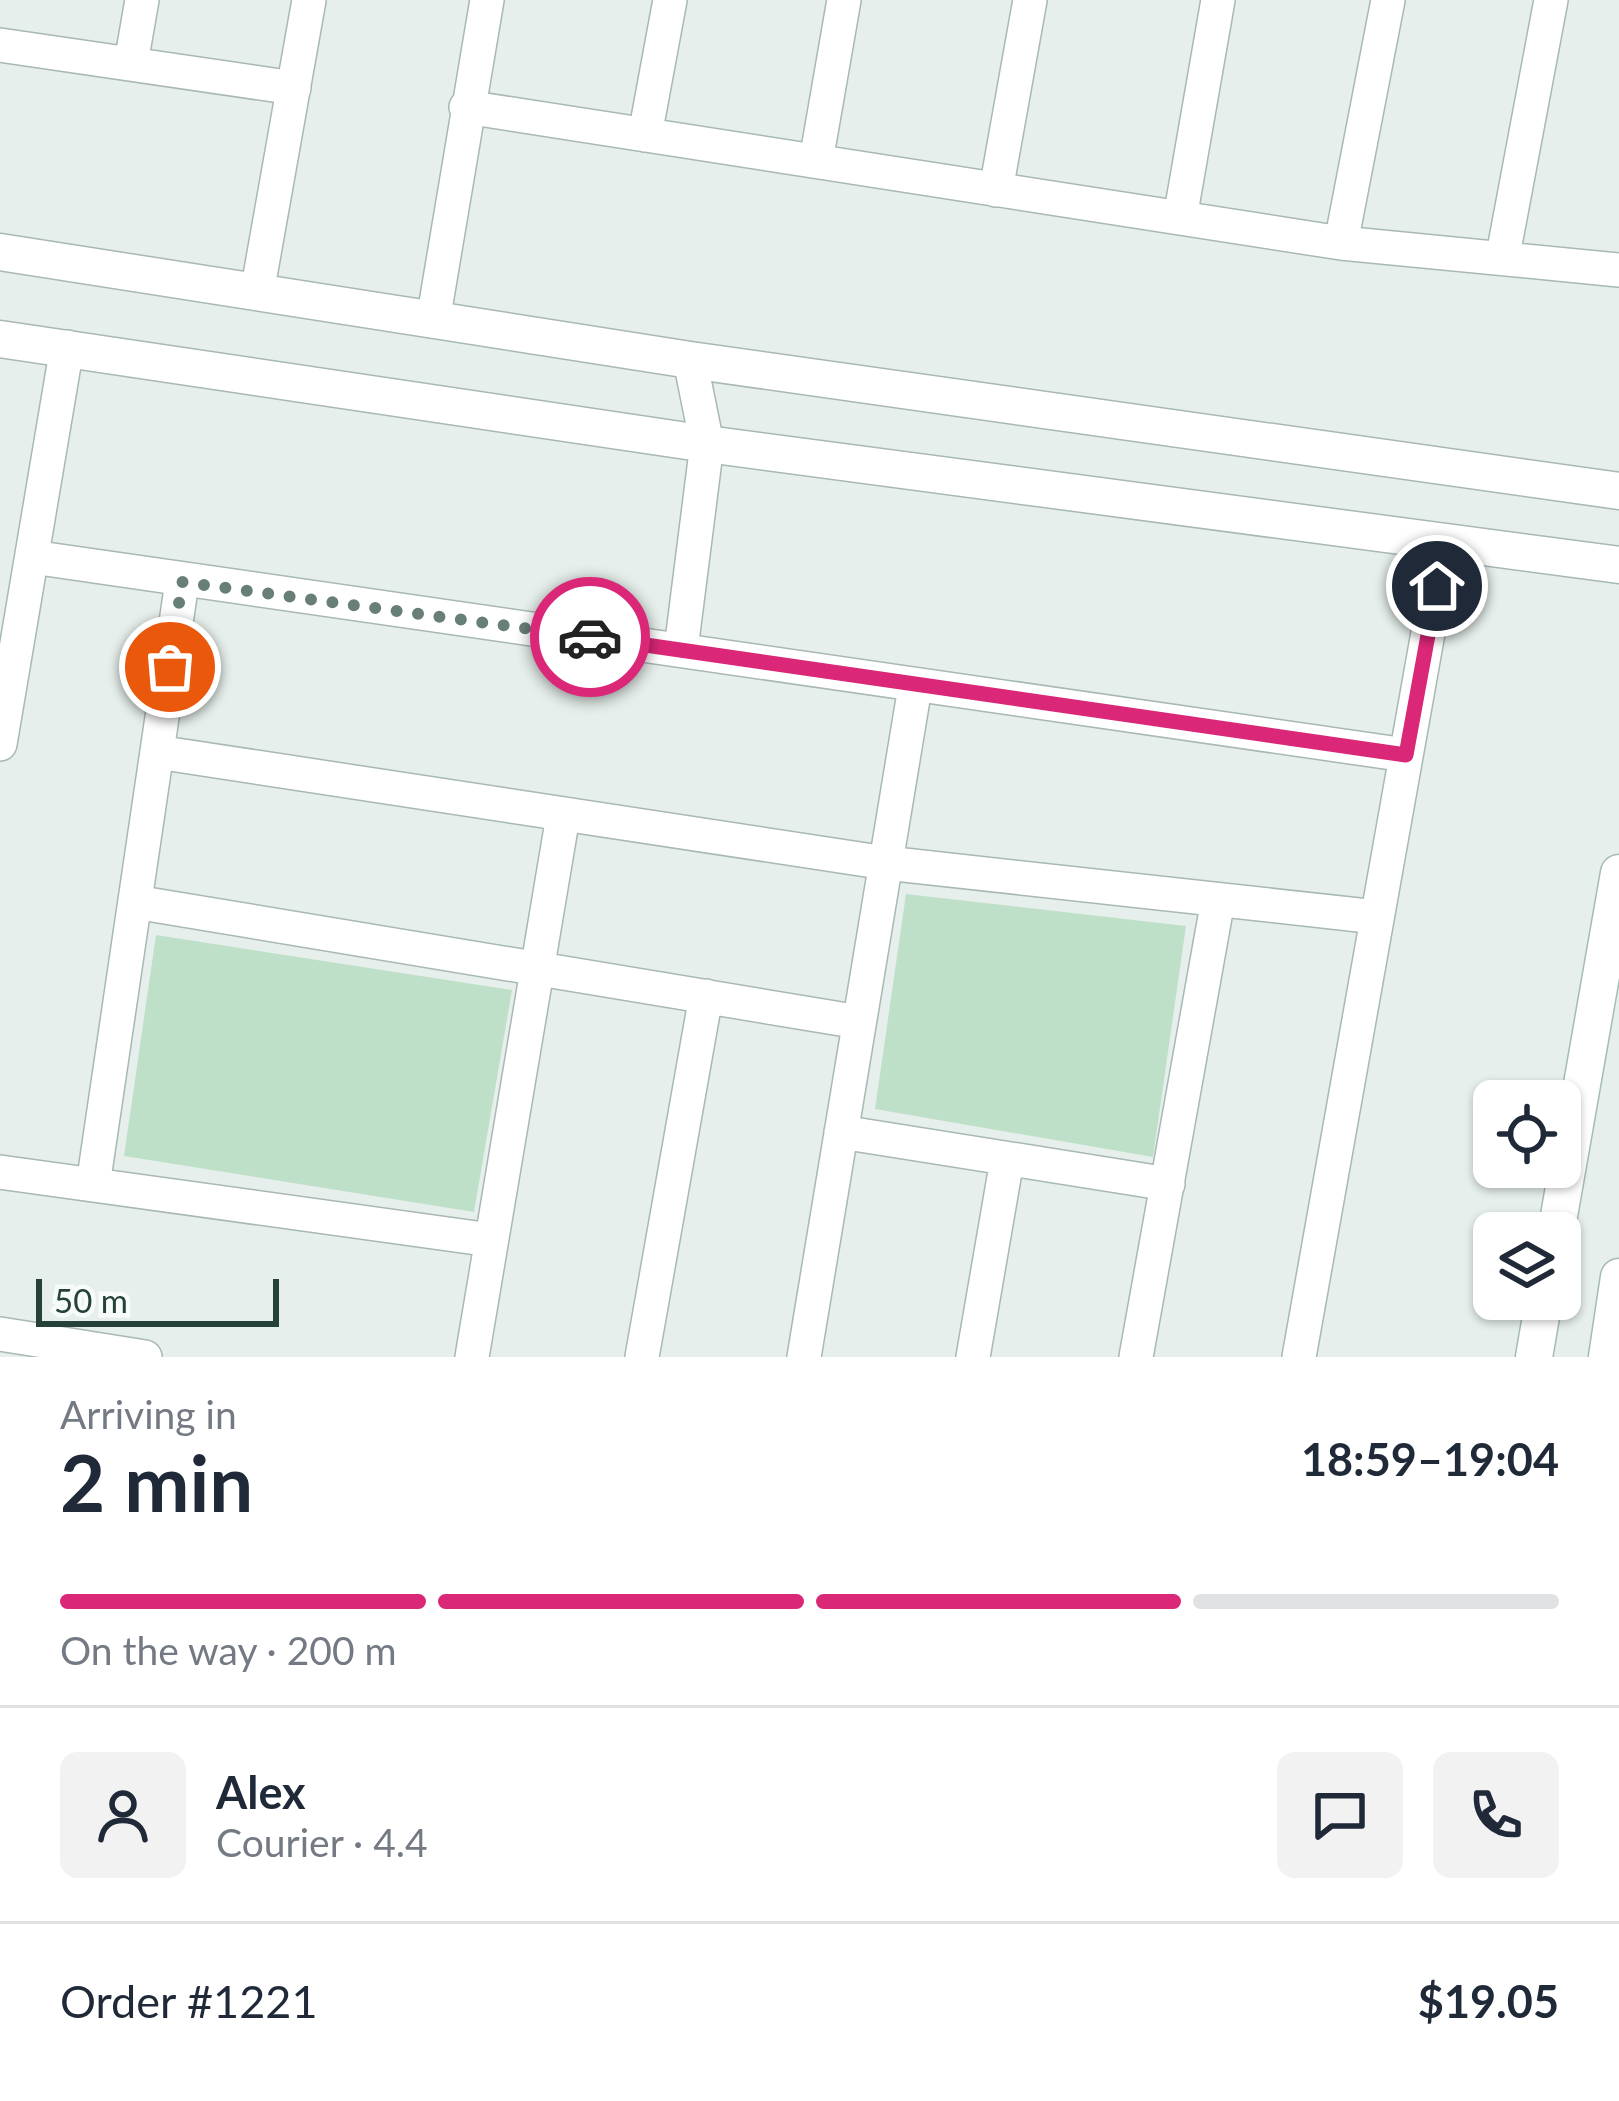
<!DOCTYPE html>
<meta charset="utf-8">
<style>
:root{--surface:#fff;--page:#f2f2f3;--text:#1f2937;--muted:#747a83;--line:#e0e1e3;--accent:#db2777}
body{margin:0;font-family:Lato,sans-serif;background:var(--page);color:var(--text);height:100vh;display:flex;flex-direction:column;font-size:45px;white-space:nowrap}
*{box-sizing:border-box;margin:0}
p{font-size:39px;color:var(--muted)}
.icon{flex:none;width:66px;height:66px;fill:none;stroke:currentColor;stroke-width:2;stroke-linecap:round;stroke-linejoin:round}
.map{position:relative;height:1357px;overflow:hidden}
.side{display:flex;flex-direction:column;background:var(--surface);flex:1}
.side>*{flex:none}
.fabs{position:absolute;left:1473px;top:1080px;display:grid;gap:24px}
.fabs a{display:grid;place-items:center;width:108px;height:108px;border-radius:18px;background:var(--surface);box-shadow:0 3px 9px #0004;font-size:60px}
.scale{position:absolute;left:36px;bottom:30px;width:243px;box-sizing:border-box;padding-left:12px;border:6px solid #24423a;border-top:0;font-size:33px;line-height:42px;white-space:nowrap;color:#24423a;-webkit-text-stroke:9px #f7fbf9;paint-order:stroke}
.pin{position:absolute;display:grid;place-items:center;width:102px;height:102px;color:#fff;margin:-51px;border:6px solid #fff;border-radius:50%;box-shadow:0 3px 12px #0007}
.courier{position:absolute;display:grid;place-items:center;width:120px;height:120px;margin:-60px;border:9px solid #db2777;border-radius:50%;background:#fff;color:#222;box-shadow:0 3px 15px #0007}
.head em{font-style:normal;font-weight:700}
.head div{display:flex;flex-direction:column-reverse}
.head{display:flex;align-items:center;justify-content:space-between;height:204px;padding:0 60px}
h1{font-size:78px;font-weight:700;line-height:90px}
.bar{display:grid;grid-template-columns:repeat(4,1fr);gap:18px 12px;align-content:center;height:144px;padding:0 60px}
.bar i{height:15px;border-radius:9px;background:var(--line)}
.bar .active{background:var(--accent)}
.bar p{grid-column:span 4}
.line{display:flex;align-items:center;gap:30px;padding:0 60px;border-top:3px solid var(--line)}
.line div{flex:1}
.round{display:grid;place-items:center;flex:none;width:126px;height:126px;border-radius:18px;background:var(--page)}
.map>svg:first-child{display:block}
.green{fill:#bfe0c8}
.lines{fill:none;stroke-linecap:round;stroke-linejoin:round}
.minor-casing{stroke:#a8b8b2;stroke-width:36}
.tertiary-casing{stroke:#a8b8b2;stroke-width:39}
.secondary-casing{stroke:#a4bbb3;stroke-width:39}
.minor{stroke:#fff;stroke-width:33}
.tertiary{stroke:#fff;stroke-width:36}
.secondary{stroke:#fff;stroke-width:36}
.done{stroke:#687f78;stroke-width:12;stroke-dasharray:0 21.6}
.route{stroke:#db2777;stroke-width:15}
</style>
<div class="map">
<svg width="1619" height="1357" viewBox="0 0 1619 1357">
<rect width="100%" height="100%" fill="#e6efeb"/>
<path class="green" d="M906 894 1186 926 1153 1157 875 1109Z
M156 935 512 990 474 1212 124 1156Z"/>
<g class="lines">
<defs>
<path id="minor" d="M0 45 294 88
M131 63 142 0
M466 107 1341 243 1619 270
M645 135 670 0
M816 161 844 0
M996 190 1030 0
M1180 218 1218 0
M1341 243 1388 0
M1503 255 1551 0
M257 293 309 0
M433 321 487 0
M32 557 1406 755
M681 649 707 444 690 360
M0 744 67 347
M157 752 886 863 1377 917
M135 902 859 1022
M841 1132 1168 1184
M0 1172 491 1240
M93 1185 182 582
M0 1334 145 1357
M472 1357 563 816
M642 1357 706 996
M804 1357 915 687
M973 1357 1007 1160
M1136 1357 1218 900
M1299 1357 1444 543"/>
<path id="tertiary" d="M0 252 690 360 1619 491
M0 339 707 444 1619 565"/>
<path id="secondary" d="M1556 1233 1619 873
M1534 1357 1544 1299
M1607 1357 1619 1277"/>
</defs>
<use href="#minor" class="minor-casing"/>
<use href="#tertiary" class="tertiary-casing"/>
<use href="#secondary" class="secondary-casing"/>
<use href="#minor" class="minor"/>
<use href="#tertiary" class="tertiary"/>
<use href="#secondary" class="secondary"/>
</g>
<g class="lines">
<path class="done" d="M170 667 182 582 590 637"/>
<path class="route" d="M590 637 1406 755 1437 586"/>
</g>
</svg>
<div class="fabs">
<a><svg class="icon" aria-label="locate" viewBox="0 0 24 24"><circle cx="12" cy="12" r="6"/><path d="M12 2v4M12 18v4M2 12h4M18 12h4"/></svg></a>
<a><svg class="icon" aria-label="layers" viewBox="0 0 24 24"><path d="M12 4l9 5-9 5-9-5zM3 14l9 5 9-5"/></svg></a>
</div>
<div class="scale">50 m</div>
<div class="pin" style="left:170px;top:667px;background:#ea580c"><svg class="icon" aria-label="bag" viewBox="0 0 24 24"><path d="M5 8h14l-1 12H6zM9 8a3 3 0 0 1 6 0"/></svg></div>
<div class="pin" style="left:1437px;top:586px;background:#1f2937"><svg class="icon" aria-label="home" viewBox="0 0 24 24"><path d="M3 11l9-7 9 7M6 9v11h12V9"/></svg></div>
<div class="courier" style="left:590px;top:637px"><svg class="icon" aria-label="car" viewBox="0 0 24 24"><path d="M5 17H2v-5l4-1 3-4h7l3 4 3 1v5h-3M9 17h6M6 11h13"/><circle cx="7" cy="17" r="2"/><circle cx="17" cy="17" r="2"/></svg></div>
</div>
<section class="side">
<div class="head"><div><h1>2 min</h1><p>Arriving in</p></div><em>18:59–19:04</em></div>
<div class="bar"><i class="active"></i><i class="active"></i><i class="active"></i><i></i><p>On the way · 200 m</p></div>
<div class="line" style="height:216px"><a class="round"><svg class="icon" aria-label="person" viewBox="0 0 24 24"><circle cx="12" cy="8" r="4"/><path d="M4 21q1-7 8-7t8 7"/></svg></a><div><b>Alex</b><p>Courier · 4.4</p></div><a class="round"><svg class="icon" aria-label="chat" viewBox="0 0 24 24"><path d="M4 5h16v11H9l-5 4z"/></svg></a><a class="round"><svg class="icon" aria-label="phone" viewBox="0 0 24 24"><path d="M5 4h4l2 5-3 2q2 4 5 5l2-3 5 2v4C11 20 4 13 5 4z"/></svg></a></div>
<div class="line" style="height:156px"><div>Order #1221</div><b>$19.05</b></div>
</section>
